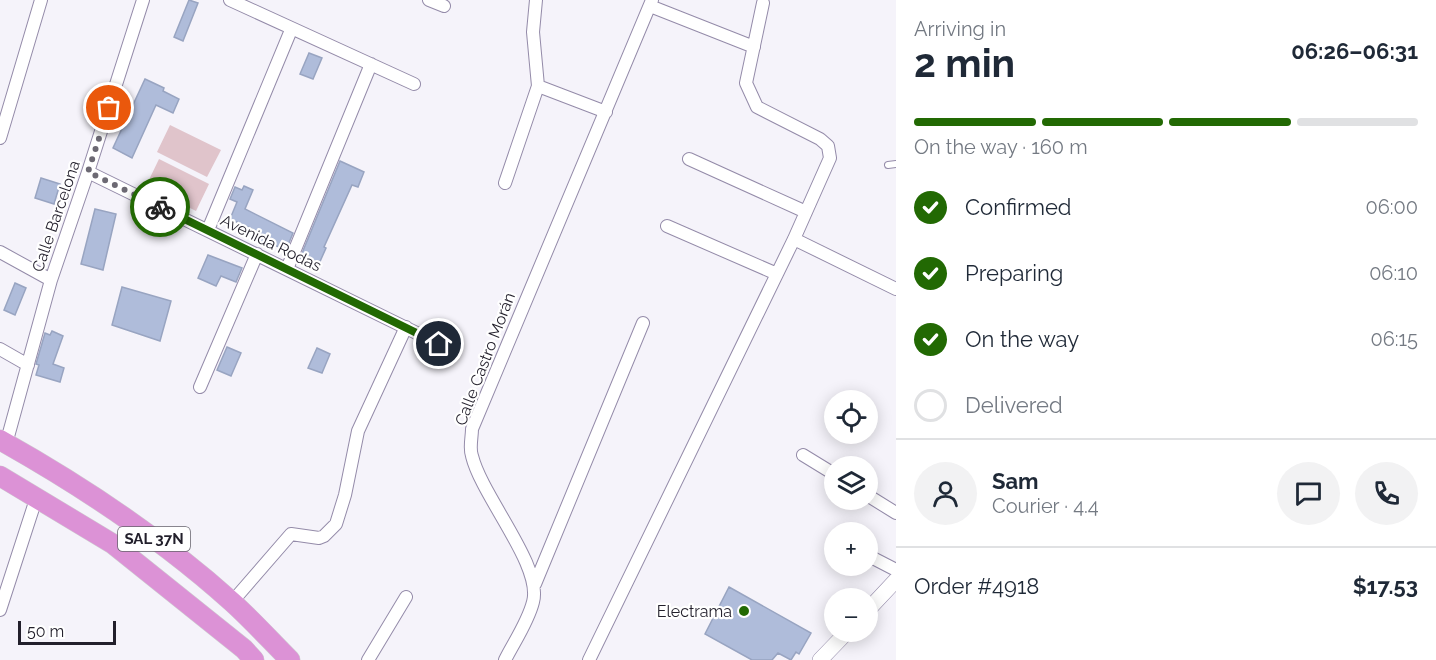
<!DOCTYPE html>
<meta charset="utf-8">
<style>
:root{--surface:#fff;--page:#f2f2f3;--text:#1f2937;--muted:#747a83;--line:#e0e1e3;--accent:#226903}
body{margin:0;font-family:Raleway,sans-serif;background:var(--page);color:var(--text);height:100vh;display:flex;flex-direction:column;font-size:22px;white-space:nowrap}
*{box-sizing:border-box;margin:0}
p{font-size:20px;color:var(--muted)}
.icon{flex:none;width:33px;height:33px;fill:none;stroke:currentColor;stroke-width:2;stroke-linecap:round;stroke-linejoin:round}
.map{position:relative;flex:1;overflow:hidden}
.details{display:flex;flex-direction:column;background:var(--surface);width:540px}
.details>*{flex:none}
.buttons{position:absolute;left:824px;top:390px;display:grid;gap:12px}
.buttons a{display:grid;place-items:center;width:54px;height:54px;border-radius:50%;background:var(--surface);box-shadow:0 3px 15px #0003;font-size:30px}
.scale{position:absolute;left:18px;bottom:15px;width:98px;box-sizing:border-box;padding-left:6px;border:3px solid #221f2b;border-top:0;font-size:16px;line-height:21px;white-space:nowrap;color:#221f2b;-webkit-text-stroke:4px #fff;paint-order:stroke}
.pin{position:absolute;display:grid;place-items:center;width:51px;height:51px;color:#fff;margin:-26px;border:3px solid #fff;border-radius:50%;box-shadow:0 2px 6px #0007}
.courier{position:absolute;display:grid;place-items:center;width:60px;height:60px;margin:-30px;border:4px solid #226903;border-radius:50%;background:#fff;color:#222;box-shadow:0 2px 8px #0007}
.overview em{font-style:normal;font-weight:700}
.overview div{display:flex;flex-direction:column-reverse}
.overview{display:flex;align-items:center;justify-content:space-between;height:102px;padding:0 18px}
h1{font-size:39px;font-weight:700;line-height:45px}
.bar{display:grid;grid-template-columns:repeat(4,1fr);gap:9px 6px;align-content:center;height:72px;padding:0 18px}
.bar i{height:8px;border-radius:4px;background:var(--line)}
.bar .on{background:var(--accent)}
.bar p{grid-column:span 4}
.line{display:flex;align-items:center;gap:15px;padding:0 18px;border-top:2px solid var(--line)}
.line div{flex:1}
.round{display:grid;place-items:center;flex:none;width:63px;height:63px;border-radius:32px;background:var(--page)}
ol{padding:0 18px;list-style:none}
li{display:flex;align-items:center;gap:18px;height:66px}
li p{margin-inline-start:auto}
li .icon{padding:6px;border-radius:50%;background:var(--accent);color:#fff;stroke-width:4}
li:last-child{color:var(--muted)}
li i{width:33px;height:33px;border:3px solid var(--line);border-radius:50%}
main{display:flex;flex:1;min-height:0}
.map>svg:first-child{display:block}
.green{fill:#e0c4cb}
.building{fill:#afbcda;stroke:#98a4c1;stroke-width:1.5}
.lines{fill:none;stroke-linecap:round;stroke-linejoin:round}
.service-casing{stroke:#948ba9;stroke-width:8}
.minor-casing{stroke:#948ba9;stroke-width:14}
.tertiary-casing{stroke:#948ba9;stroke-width:16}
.trunk-casing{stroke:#ceced0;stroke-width:21}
.service{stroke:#fff;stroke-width:6}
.minor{stroke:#fff;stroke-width:12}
.tertiary{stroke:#fff;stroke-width:15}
.trunk{stroke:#dc92d6;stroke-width:20}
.done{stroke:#6c6973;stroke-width:6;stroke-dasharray:0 10.8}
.route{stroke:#226903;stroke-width:8}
.poi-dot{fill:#226903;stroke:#fff;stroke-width:2}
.labels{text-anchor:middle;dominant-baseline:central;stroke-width:4.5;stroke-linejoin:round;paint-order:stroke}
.shield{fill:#fff;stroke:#64626b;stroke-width:1.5}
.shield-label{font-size:15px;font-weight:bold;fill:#221f2b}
.street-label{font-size:16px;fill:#221f2b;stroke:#fff}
.poi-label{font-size:16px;fill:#221f2b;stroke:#fff;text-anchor:end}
</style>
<main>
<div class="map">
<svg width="896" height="660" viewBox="0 0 896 660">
<rect width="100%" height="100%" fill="#f5f3fa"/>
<path class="green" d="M170 125 221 150 207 177 157 152Z
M159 159 209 184 196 211 146 186Z"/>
<path class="building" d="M189 0 198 3 183 41 174 37Z
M309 53 322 58 313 79 300 74Z
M145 79 164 88 163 91 179 99 173 113 156 105 132 158 113 148Z
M340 161 364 172 358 187 352 185 324 247 326 248 318 266 300 258Z
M41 178 60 184 54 204 35 198Z
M244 186 253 190 245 209 293 233 286 250 265 241 263 245 252 240 257 231 230 219 237 202 230 199 235 187 242 190Z
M95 209 116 214 103 270 81 264Z
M208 255 242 268 236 282 221 276 216 286 198 278Z
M15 283 26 288 15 315 4 310Z
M122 287 171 301 160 341 112 325Z
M52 331 63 336 53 364 64 368 60 382 36 375 39 365 36 364 45 333 50 335Z
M227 347 241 353 231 376 217 370Z
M317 348 330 354 322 373 308 368Z
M729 587 811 633 799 654 796 652 791 660 778 653 772 660H752L705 634Z"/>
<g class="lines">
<defs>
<path id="service" d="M888 165 896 164"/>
<path id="minor" d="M230 0 414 84
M429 0 444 6
M650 6 754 47
M538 86 606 112
M0 138 41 0
M689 159 806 212
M88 172 439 344
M505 183 538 86 533 32 536 0
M667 226 777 274
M208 230 291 30
M794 239 896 289
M0 252 51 280
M287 269 371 64
M0 349 28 365
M200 387 257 254
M6 444 51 280 88 172 143 0
M803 455 834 474
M867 495 896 513
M867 555 896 570
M535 584 643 323
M232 602 291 534 319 538 324 536 336 524 345 495 358 431 406 327
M0 610 37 496
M368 660 406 597
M505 660C514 642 528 622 533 602 543 566 482 497 472 456 469 448 472 438 472 429L652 0
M589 660 794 239 830 158 828 146 820 139 757 107 746 83 763 3"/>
<path id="tertiary" d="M867 611 896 580
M820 660 847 632"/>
<path id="trunk" d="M0 440C82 486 162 539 232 602 252 620 271 641 290 660
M0 476 113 544 244 649 254 660"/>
</defs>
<use href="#service" class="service-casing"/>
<use href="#minor" class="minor-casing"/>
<use href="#tertiary" class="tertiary-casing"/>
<use href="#trunk" class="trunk-casing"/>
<use href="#service" class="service"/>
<use href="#minor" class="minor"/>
<use href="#tertiary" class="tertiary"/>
<use href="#trunk" class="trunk"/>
</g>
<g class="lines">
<path class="done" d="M109 108 88 172 160 207"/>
<path class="route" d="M160 207 439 344"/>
</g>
<circle class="poi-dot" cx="744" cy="611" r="6"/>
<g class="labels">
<rect class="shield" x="118" y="527" width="72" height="24" rx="4.5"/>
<g class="shield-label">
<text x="154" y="539">SAL 37N</text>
</g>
<g class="street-label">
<text transform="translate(56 216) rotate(-71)">Calle Barcelona</text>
<text transform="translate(271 243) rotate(26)">Avenida Rodas</text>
<text transform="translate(485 359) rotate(-69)">Calle Castro Morán</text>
</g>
<g class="poi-label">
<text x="732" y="611">Electrama</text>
</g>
</g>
</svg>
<div class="buttons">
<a><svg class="icon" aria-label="locate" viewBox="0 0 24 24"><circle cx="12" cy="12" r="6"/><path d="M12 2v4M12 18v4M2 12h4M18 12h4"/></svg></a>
<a><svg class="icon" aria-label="layers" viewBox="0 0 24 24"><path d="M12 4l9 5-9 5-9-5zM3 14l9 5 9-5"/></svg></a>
<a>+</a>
<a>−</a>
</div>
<div class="scale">50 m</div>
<div class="pin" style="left:109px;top:108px;background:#ea580c"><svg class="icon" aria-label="bag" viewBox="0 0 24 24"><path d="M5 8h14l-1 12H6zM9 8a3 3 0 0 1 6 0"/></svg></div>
<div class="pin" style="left:439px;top:344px;background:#1f2937"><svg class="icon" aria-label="home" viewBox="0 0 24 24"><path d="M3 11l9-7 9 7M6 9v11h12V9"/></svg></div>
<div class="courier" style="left:160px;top:207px"><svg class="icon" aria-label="bike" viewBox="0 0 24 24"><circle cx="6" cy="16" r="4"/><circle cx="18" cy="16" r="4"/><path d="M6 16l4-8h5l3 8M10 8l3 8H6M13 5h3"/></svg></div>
</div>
<section class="details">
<div class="overview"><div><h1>2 min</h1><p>Arriving in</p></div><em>06:26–06:31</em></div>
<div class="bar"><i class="on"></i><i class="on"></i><i class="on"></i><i></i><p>On the way · 160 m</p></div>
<ol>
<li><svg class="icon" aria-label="check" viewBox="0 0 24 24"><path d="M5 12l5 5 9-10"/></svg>Confirmed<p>06:00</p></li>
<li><svg class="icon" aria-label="check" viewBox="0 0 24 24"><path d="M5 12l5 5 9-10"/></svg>Preparing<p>06:10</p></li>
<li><svg class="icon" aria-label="check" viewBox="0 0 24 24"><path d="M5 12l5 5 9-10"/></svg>On the way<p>06:15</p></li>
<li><i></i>Delivered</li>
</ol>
<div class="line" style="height:108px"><a class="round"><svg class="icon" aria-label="person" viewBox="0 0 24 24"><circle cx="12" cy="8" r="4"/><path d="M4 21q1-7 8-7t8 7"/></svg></a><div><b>Sam</b><p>Courier · 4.4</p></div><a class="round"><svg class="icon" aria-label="chat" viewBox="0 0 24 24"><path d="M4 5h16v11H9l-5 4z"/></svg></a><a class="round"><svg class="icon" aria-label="phone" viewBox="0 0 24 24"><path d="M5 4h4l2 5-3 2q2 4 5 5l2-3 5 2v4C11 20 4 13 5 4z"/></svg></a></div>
<div class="line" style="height:78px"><div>Order #4918</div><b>$17.53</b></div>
</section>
</main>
